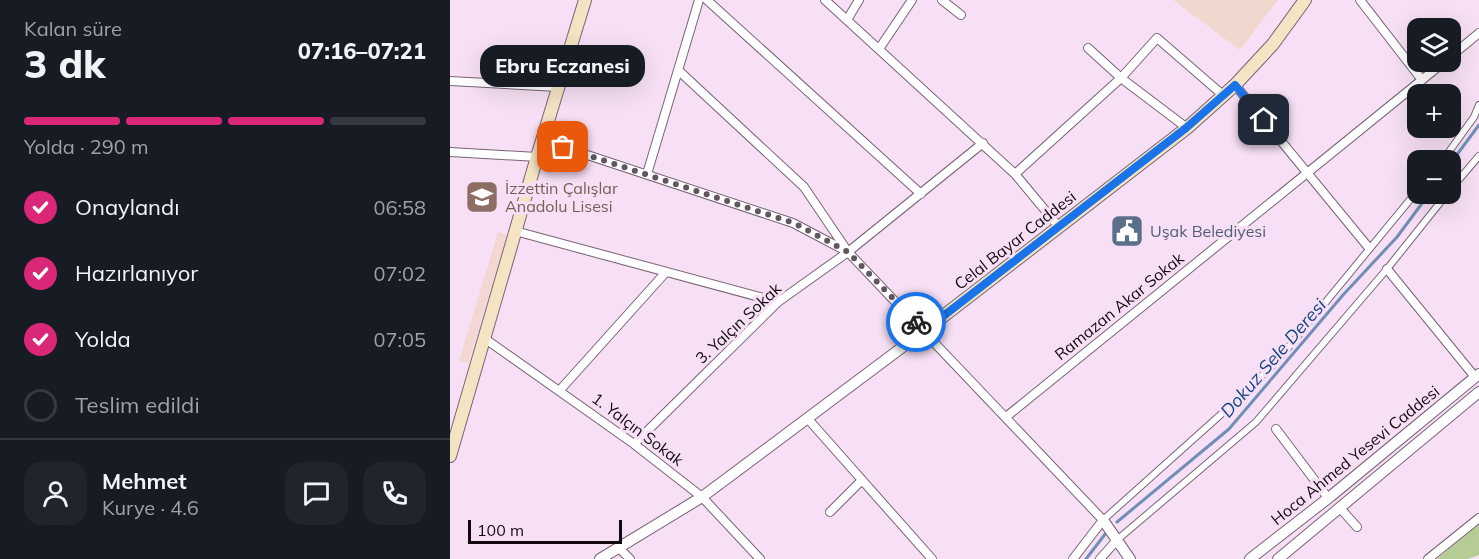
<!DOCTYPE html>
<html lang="tr">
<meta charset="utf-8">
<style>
:root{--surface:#171b24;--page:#20242c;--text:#f1f3f6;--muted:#9ea1a6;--line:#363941;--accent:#db2777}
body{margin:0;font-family:Mulish,sans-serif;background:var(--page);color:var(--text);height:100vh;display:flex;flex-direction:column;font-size:22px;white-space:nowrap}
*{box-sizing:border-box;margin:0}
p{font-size:20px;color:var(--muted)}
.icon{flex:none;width:33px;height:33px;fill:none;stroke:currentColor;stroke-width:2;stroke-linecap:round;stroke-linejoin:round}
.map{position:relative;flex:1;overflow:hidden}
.side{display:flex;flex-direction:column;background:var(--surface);width:450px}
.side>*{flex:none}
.controls{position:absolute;left:957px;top:18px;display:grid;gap:12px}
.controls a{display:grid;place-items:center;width:54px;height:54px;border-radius:12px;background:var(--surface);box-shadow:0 6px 24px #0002;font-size:30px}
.scale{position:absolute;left:18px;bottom:15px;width:154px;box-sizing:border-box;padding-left:6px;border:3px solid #110a11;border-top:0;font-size:16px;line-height:21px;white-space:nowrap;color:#110a11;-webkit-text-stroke:4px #f7e0f5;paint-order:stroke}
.pin{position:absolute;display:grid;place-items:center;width:51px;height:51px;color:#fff;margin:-26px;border-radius:12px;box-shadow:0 3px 9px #0006}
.courier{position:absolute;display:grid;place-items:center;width:60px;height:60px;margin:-30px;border:4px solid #1a73e8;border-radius:50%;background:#fff;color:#222;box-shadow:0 2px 8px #0007}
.bubble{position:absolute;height:42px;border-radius:18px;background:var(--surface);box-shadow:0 6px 24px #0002;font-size:20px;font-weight:800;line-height:42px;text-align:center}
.head em{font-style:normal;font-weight:800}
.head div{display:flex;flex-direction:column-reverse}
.head{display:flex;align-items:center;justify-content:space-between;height:102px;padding:0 24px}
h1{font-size:39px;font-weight:800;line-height:45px}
.bar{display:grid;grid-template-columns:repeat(4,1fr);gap:9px 6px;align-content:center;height:72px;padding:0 24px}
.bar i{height:8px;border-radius:4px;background:var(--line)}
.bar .current{background:var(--accent)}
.bar p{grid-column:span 4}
.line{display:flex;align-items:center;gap:15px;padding:0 24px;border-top:2px solid var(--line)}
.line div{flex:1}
.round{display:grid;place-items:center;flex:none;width:63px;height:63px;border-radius:18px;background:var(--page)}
ol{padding:0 24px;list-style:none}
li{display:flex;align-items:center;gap:18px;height:66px}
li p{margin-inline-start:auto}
li .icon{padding:6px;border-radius:50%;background:var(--accent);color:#fff;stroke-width:4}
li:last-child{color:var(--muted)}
li i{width:33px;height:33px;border:3px solid var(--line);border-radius:50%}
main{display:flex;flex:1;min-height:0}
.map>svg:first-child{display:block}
.commercial{fill:#f2d7d3}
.industrial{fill:#f1d8cf}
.green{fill:#b5cc94}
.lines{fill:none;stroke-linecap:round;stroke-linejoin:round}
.stream{stroke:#738eb6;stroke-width:3}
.pedestrian-casing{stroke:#786376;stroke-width:8}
.minor-casing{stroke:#786376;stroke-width:10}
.tertiary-casing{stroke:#786376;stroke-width:12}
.secondary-casing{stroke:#786376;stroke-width:14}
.pedestrian{stroke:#fff;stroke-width:6}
.minor{stroke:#fff;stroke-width:8}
.tertiary{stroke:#fff;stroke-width:10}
.secondary{stroke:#f4e4c4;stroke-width:12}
.done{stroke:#625561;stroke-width:6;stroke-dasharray:0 10.8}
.route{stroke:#1a73e8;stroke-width:8}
.labels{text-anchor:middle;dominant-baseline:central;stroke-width:6;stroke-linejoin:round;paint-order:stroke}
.education-label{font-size:16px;fill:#785e54;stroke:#f7e0f5;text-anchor:start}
.service-label{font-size:16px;fill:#4e5e75;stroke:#f7e0f5;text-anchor:start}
.street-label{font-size:16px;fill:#110a11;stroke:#f7e0f5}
.water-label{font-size:18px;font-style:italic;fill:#134681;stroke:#f7e0f5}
</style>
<main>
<section class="side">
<div class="head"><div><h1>3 dk</h1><p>Kalan süre</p></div><em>07:16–07:21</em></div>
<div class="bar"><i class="current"></i><i class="current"></i><i class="current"></i><i></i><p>Yolda · 290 m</p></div>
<ol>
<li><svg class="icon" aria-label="check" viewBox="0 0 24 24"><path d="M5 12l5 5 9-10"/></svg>Onaylandı<p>06:58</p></li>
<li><svg class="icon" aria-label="check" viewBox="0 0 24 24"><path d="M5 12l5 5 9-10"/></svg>Hazırlanıyor<p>07:02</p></li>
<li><svg class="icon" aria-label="check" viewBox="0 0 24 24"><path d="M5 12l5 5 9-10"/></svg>Yolda<p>07:05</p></li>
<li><i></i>Teslim edildi</li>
</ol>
<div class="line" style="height:108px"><a class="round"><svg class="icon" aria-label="person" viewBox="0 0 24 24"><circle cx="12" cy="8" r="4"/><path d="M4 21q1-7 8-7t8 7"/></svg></a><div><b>Mehmet</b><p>Kurye · 4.6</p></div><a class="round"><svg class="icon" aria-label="chat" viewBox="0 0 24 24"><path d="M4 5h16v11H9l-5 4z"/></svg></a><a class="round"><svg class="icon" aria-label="phone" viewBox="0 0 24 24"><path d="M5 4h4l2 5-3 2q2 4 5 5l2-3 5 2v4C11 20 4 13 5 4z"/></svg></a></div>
</section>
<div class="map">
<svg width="1029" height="559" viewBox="0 0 1029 559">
<rect width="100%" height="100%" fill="#f7e0f5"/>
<path class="commercial" d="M48 232 57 235 18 364 9 361Z"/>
<path class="industrial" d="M723 0H828L790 50Z"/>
<path class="green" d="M1029 523V555L1018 559H987Z"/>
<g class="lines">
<path class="stream" d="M1000 164 1029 125
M667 522 779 429 893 295 947 237 979 194
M636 559 656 533"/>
<defs>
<path id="pedestrian" d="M993 160 1024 117 1029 105
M1000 190 1029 156
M653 520 787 400 828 360 968 190
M667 540 806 422 937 269 997 194"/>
<path id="minor" d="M257 0 471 194
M375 0 565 174 609 227
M492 0 511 15
M910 0 972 80
M397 20 409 0
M638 48 671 78 737 128
M429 49 462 0
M1000 57 1029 33
M228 70 354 187 396 249
M0 81 108 87
M785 85 919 248
M92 140 343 223 398 252 653 520 623 559
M0 152 87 157
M197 174 249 0
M565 174 671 78 707 38 774 96
M65 231 328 302
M937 269 1025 377
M34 338 184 444 252 497 310 559
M110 390 216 272
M556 417 994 62
M358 419 482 559
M826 429 878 498
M184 444 328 302 398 252 533 143
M890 508 907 527
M380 512 412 480
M169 548 180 559
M650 559 667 540
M978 559 1029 518"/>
<path id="tertiary" d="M653 520 680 559
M150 559 252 497 474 331
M800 559 881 496 1029 374
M828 559 1029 392"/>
<path id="secondary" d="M474 331 737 128 785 85 823 44 855 0
M0 456 87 157 135 0"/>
</defs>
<use href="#pedestrian" class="pedestrian-casing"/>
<use href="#minor" class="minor-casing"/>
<use href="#tertiary" class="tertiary-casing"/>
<use href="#secondary" class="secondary-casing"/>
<use href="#pedestrian" class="pedestrian"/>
<use href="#minor" class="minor"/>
<use href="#tertiary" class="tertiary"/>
<use href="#secondary" class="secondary"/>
</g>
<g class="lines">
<path class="done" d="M113 147 344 223 398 252 466 322"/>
<path class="route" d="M466 322 474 331 736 128 785 85 814 120"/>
</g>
<defs>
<symbol id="school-square" viewBox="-11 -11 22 22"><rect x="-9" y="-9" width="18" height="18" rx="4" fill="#8d6e63" stroke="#f7e0f5"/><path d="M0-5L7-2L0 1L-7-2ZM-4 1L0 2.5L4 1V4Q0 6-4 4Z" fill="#fff"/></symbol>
<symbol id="civic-square" viewBox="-11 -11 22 22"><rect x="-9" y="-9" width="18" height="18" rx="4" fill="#5c6f8a" stroke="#f7e0f5"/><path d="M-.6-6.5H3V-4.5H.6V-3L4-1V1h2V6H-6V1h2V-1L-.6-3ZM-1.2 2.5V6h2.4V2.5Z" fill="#fff"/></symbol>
</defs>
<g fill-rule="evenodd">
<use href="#school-square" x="13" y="178" width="38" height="38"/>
<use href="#civic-square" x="658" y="212" width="38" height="38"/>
</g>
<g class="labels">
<g class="education-label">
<text x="55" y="188">İzzettin Çalışlar<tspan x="55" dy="18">Anadolu Lisesi</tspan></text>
</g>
<g class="service-label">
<text x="700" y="231">Uşak Belediyesi</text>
</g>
<g class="street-label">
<text transform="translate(565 240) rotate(-38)">Celal Bayar Caddesi</text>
<text transform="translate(669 306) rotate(-39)">Ramazan Akar Sokak</text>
<text transform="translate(288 323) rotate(-43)">3. Yalçın Sokak</text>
<text transform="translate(188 429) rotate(37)">1. Yalçın Sokak</text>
<text transform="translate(905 455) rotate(-39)">Hoca Ahmed Yesevi Caddesi</text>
</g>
<g class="water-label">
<text transform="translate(823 358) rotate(-49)">Dokuz Sele Deresi</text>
</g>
</g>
</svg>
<div class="controls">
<a><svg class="icon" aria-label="layers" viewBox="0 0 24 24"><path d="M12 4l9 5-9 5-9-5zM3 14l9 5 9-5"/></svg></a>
<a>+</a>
<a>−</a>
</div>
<div class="scale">100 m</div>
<div class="pin" style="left:113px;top:147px;background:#ea580c"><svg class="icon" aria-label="bag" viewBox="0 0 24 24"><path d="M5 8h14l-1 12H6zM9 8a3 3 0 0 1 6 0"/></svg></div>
<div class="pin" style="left:814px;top:120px;background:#1f2937"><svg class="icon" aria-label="home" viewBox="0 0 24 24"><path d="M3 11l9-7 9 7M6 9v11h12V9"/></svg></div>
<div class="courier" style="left:466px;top:322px"><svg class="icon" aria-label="bike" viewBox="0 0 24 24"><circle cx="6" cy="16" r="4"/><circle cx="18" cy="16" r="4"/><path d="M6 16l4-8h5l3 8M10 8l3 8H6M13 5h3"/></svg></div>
<div class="bubble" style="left:30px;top:45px;width:165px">Ebru Eczanesi</div>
</div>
</main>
